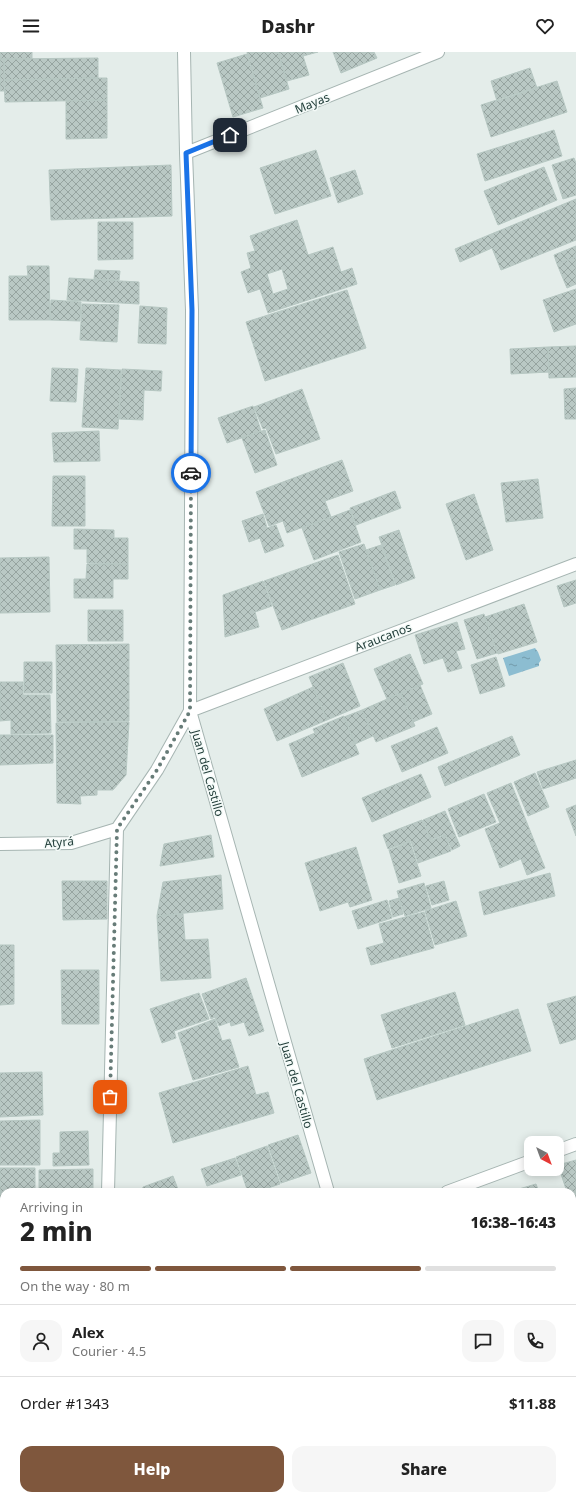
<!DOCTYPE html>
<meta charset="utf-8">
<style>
:root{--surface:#fff;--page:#f6f6f6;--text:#222;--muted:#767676;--line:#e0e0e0;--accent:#7f573d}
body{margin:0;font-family:"Noto Sans",sans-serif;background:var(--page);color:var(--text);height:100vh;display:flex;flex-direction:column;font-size:15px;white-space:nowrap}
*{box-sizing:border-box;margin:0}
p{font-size:13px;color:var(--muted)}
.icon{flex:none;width:22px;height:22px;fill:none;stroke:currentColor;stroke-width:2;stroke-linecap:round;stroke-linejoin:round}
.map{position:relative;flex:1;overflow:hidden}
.side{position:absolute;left:0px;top:1136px;width:576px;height:312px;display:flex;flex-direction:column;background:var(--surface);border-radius:12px 12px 0 0;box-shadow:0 2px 10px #0003}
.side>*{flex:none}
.needle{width:26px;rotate:139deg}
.controls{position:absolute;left:524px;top:1084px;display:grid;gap:8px}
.controls a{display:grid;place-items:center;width:40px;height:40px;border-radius:8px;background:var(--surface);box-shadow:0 2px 10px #0003;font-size:20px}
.pin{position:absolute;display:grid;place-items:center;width:34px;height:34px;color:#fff;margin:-17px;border-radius:8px;box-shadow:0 2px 6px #0006}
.courier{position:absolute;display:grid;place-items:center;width:40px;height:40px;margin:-20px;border:3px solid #1a73e8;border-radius:50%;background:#fff;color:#222;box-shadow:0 1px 5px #0007}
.overview em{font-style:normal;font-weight:800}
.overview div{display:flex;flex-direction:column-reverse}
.overview{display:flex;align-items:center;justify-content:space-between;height:68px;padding:0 20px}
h1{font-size:26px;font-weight:800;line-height:30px}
.bar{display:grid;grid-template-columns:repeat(4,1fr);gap:6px 4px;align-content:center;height:48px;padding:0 20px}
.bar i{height:5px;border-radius:3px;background:var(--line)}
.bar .on{background:var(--accent)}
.bar p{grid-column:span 4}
.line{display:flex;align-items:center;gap:10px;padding:0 20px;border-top:1px solid var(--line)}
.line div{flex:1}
.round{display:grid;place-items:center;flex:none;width:42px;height:42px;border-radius:12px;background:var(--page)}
.primary-button{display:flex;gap:8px;margin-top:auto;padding:8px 20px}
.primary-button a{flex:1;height:46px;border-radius:12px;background:var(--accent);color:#fff;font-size:16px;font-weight:800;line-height:46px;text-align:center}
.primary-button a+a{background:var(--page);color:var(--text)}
header{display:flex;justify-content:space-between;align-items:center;height:52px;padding:0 20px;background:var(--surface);font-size:18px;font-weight:800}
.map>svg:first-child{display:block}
.water{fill:url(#water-ripples)}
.building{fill:url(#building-cross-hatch);stroke:#b6c7c2;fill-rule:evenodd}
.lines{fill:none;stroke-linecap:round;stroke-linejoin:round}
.minor-casing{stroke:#a6b5b2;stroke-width:14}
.minor{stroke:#fff;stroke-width:12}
.done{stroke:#677c78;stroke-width:4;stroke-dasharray:0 7.2}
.route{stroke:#1a73e8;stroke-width:5}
.labels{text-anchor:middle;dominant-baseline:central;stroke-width:3;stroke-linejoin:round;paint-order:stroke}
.street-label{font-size:12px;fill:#233f3b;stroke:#f4faf8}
</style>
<header><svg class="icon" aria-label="menu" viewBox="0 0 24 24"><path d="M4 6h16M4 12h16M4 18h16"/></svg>Dashr<svg class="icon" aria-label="heart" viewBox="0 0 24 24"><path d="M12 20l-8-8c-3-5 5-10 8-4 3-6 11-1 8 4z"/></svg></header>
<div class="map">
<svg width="576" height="1448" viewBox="0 0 576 1448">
<defs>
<pattern id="water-ripples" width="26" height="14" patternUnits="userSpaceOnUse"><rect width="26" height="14" fill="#8cbdd1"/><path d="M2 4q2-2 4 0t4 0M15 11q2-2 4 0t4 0" fill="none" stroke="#729bab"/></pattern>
<pattern id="building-cross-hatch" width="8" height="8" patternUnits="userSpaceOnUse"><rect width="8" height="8" fill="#b9c8c4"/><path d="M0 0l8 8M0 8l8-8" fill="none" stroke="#96a4a0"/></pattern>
</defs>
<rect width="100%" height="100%" fill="#e4edea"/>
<path class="water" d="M535 596 538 600 541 608 539 611V614L509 624 503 606Z"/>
<path class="building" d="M0 0H32V7H0Z
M247 0H278L289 37 260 46Z
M278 0H318L303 4 309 23 287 29Z
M333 0H374L377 6 341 21Z
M247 2 263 56 233 65 217 11Z
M98 6V26L4 28V7Z
M0 7H4L5 39H0Z
M530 16 537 36 497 49 491 29Z
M98 26H107V48L5 50 4 28Z
M557 29 567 60 491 85 481 53Z
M107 48V86L66 87V49Z
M554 78 562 104 485 129 477 102Z
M316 98 331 144 275 162 260 116Z
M574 106 576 111V143L563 147 552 113Z
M171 113 172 164 51 168 49 118Z
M544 115 557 148 498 173 484 139Z
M355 118 363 142 338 151 330 126Z
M576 147V188L501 218 492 196 460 210 455 197Z
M297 168 308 203 333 195 341 220 352 216 357 232 268 261 260 237 248 241 241 220 251 216 247 201 255 199 250 184ZM282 217 288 237 273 242 267 222Z
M98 170H133V207L98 208Z
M576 194V205L557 212 554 203Z
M576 205V232L567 236 557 212Z
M27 214H49L50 268H9V224H28Z
M95 218 120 219 119 228 94 227Z
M69 226 139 230V252L67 248Z
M576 237V272L554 280 543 248Z
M347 238 366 296 265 329 246 270Z
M51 248 81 250 80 269 50 268Z
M82 252 119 253 117 290 80 288Z
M140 254 167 256 166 292 138 291Z
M576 294V325L549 326 548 295Z
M548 295 549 320 511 322 510 297Z
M52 316 78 317 76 350 50 349Z
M86 316 121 318 118 377 82 375Z
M122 317 162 319 161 339 144 338 143 368 119 367Z
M576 336V367H565L564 337Z
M302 337 320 387 276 402 266 376 263 377 254 355Z
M253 354 261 379 227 391 218 366Z
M265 378 277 413 255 421 242 386Z
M99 379 100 409 54 410 52 381Z
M342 408 353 439 325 449 331 465 287 481 283 469 269 474 256 440Z
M53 424H85V474H52Z
M538 427 543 466 506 470 501 431Z
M395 439 401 456 356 473 350 456Z
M474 442 493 498 466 508 446 452Z
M350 458 361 490 314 508 302 476Z
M263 462 267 476 276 473 284 494 265 501 260 486 249 490 242 469Z
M74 477 114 478V486H128V512L87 511V497H74Z
M399 478 415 526 396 533 379 485Z
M364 492 380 538 355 547 339 500Z
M381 493 395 533 380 538 366 498Z
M338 503 355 552 282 578 264 529Z
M49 505 50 560 0 561V506Z
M87 512H128V527H113V546H74V527H86Z
M576 528V551L564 555 557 534Z
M263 529 272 554 255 560 259 575 225 585 223 543Z
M524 552 537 590 498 602 485 565Z
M88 558H123V589H88Z
M484 562 497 601 477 607 464 568Z
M457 570 465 597 456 599 462 616 448 620 443 606 424 612 415 583Z
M129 592V669L57 670 56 593Z
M410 602 423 632 387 647 374 617Z
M496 605 505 634 480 642 471 613Z
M24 610H52V641H24Z
M343 611 360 654 327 668 309 625Z
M0 630H23V643H50L51 681 11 682V668L0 669Z
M420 633 432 662 413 670 401 641Z
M313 635 327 668 277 689 264 657Z
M401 641 415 674 376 690 362 658Z
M362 658 373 684 355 692 344 665Z
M344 664 359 702 302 725 289 692 315 681 313 677Z
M129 670 126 723 113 738H97V743L80 744 81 752 57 751 56 671Z
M437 675 448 701 402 720 391 694Z
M0 683H53V711L0 713Z
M512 684 520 703 445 734 438 715Z
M576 708V726L543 737 537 720Z
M535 721 549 755 528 764 514 730Z
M421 722 431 745 372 770 362 746Z
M511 731 545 816 527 823 521 807 500 816 485 777 500 771 487 741Z
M484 742 496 770 459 785 448 757Z
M576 753V784L566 757Z
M445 759 460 794 452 798 445 782 431 788 423 768Z
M422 768 431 789 445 783 451 799 418 811 411 789 388 797 383 783Z
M211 783 214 805 160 814 164 792Z
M410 790 421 824 399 831 389 798Z
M356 795 372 848 350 855 348 850 320 859 305 811Z
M550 821 555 844 484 863 479 840Z
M221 823 223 857 157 864 163 830Z
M62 829H107V867L63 868Z
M444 829 449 848 432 853 426 834Z
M424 831 431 856 405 864 397 839Z
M399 846 403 862 393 865 389 849Z
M387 848 392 866 358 877 352 859Z
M456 849 467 884 435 893 425 859Z
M424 860 434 896 371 913 366 896 384 891 379 872Z
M183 862 185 888 208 887 211 926 161 929 157 864Z
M0 893H14V952L0 953Z
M61 918H99V972H62Z
M246 926 264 979 249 984 244 970 231 974 230 970 219 974 215 965 211 967 202 942Z
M455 940 465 973 392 996 381 963Z
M199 941 209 967 174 979 176 986 162 991 150 957Z
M576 944V987L560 992 547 952Z
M518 957 531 999 377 1048 364 1007Z
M215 967 222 989 230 987 239 1015 193 1028 178 981Z
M248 1014 256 1043 268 1040 274 1061 173 1091 159 1041Z
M42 1020 43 1063 0 1065V1021Z
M40 1068V1113H0V1069Z
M88 1079 89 1113 53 1114V1101H60V1080Z
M298 1083 311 1121 281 1131 268 1093Z
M267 1094 280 1132 256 1140H248L236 1105Z
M235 1106 241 1123 207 1134 201 1117Z
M576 1108V1150L572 1152V1140H567L558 1113Z
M0 1116H35V1140H4V1154H0Z
M93 1117V1140H39V1118Z
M173 1124 179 1140H142L143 1135Z
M536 1132 539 1140H512V1139Z
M576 1153V1182L572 1169V1154Z
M0 1215H4V1243H0Z
M572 1242 576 1253V1284L572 1286Z
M0 1243H4V1261H0Z
M0 1262H4V1324H0Z
M572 1351 576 1361V1373L572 1375Z
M576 1376V1415L572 1405V1378Z
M576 1420V1448H504L514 1444H572V1421Z
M41 1444H73L72 1448H41Z
M261 1444H318L319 1448H262Z
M319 1444H344L325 1448H320Z
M460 1444H509L499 1448H462Z"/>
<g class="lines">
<defs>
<path id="minor" d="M184 0 186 101 192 258 190 659 328 1140
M186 101 438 0
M190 659 576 512
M0 792 71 791 117 777
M557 1099 576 1092
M108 1140 117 777 157 718 190 659
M447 1140 531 1109
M0 1365H4
M417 1444 418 1448
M103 1448V1444"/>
</defs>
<use href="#minor" class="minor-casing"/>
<use href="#minor" class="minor"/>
</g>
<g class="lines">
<path class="done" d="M110 1045 117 777 157 718 190 659 191 421"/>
<path class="route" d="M191 421 192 258 186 101 230 83"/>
</g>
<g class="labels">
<g class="street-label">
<text transform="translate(312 51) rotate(-22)">Mayas</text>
<text transform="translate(383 585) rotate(-21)">Araucanos</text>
<text transform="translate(208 721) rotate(74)">Juan del Castillo</text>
<text transform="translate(59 790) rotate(-5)">Atyrá</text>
<text transform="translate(297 1033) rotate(74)">Juan del Castillo</text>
</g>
</g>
</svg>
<div class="controls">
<a><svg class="needle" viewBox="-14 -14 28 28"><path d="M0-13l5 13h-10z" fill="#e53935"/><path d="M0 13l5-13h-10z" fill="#767676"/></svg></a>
</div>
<div class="pin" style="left:110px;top:1045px;background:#ea580c"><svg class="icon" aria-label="bag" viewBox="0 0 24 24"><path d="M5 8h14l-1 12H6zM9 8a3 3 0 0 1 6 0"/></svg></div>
<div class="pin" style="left:230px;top:83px;background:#1f2937"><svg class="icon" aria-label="home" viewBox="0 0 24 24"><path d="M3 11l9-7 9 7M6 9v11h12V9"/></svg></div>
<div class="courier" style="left:191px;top:421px"><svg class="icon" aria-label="car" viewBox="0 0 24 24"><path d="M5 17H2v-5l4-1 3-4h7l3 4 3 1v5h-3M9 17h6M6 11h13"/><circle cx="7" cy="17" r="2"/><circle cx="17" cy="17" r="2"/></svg></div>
<section class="side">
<div class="overview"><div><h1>2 min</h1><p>Arriving in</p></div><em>16:38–16:43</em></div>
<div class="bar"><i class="on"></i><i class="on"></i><i class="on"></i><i></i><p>On the way · 80 m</p></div>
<div class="line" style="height:72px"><a class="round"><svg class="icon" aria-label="person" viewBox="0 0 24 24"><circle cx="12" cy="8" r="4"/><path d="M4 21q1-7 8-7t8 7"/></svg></a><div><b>Alex</b><p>Courier · 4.5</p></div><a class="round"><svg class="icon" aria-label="chat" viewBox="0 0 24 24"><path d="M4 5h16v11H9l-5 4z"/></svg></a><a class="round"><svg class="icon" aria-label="phone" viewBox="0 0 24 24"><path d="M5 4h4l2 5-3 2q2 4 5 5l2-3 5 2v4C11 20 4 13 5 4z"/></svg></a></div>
<div class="line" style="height:52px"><div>Order #1343</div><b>$11.88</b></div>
<div class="primary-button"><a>Help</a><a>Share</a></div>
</section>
</div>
